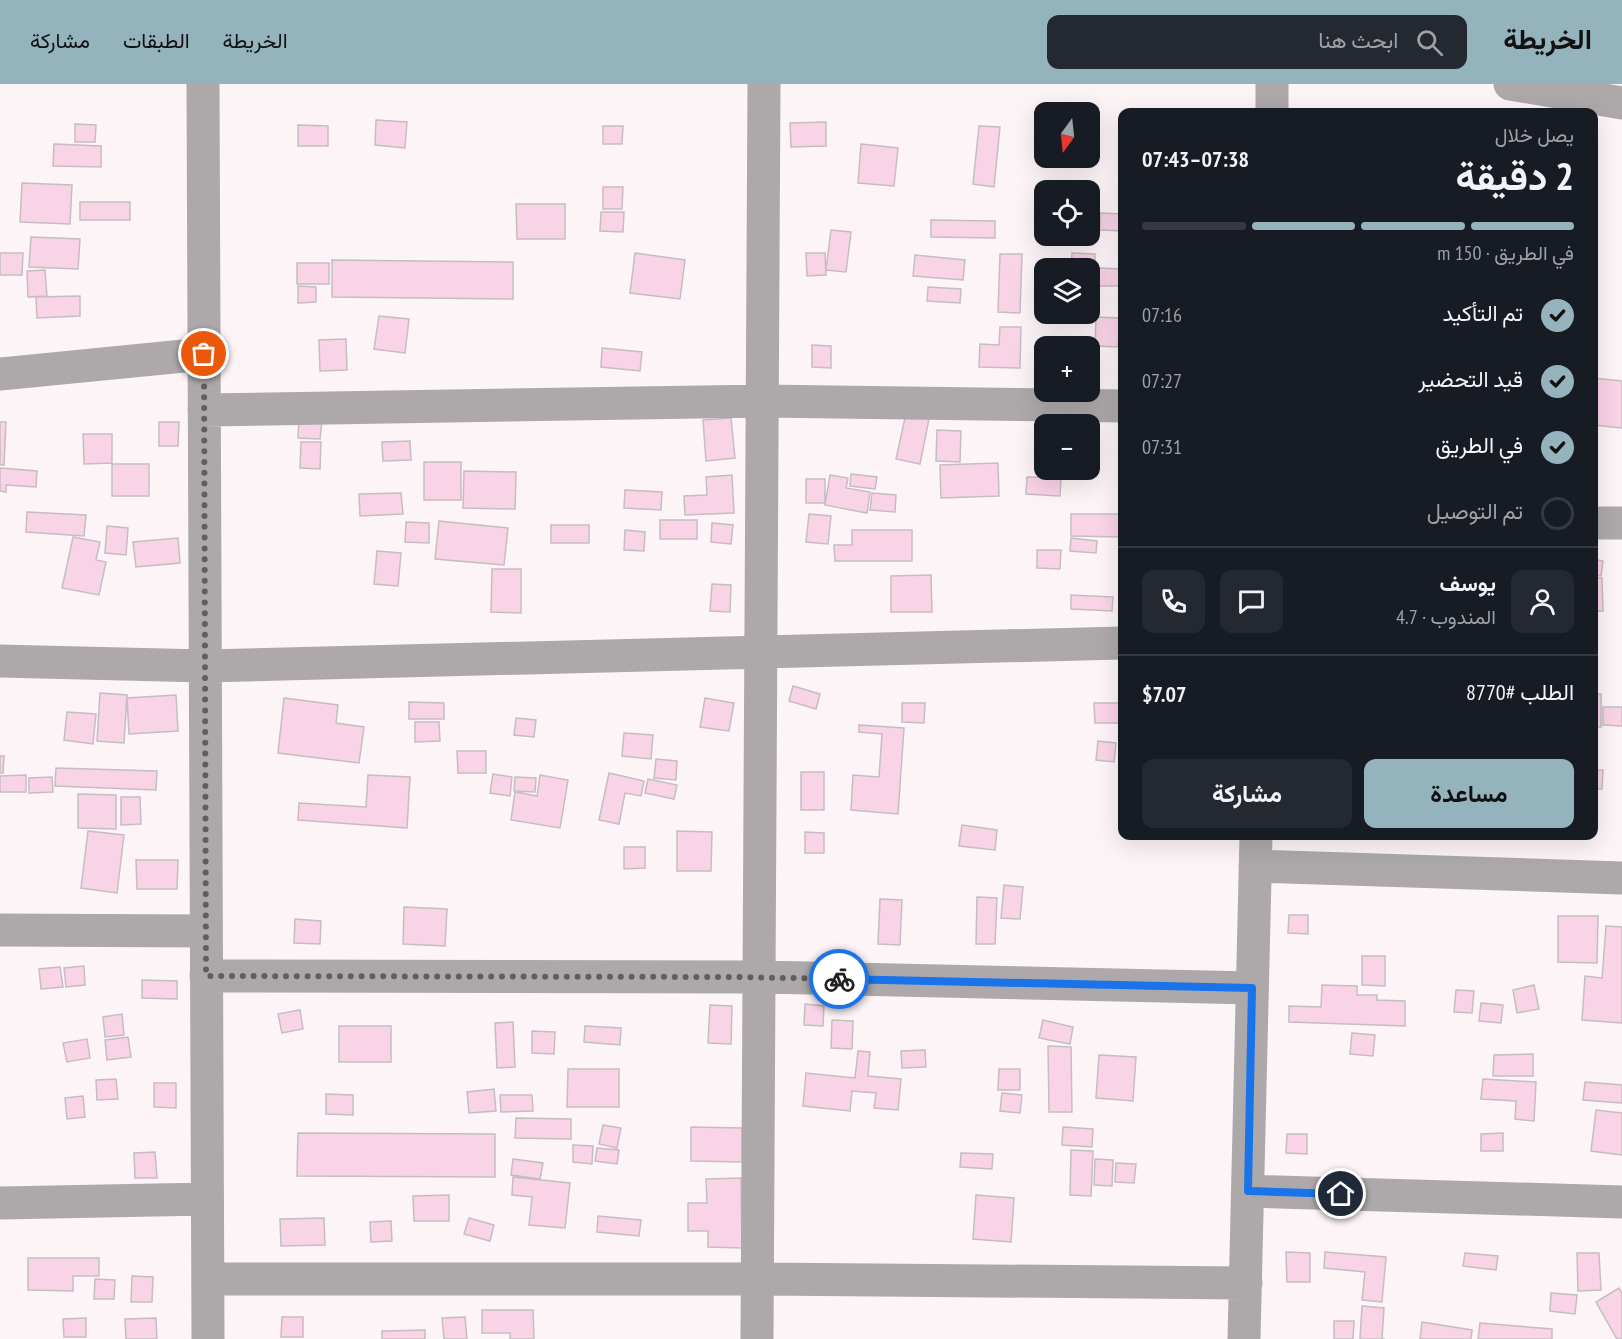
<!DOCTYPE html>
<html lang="ar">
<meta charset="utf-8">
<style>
:root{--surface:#171b24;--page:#242831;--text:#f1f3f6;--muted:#9ea1a6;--line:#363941;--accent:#94b3bd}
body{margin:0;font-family:"PT Sans Narrow",Vazirmatn,sans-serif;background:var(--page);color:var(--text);direction:rtl;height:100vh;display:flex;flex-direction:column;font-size:22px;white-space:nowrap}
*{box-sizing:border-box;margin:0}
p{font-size:20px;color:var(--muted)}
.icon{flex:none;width:33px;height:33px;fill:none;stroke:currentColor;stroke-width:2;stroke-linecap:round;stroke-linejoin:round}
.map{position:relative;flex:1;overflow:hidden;direction:ltr}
.details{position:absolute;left:1118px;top:24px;width:480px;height:732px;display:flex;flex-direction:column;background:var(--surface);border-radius:12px;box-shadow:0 6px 24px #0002;direction:rtl}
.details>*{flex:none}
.needle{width:39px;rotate:195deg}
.tools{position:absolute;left:1034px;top:18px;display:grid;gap:12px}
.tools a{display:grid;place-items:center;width:66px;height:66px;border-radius:12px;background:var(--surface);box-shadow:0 6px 24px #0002;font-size:30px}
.pin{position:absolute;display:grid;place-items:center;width:51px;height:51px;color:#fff;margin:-26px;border:3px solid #fff;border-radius:50%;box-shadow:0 2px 6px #0007}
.courier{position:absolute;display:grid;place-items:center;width:60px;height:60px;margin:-30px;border:4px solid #1a73e8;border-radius:50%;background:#fff;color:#222;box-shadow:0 2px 8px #0007}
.head em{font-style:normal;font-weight:700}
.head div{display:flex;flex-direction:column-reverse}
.head{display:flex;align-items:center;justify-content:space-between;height:102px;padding:0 24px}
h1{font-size:39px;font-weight:700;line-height:45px}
.bar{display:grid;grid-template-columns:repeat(4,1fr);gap:9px 6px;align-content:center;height:72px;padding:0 24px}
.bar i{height:8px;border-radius:4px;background:var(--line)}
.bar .selected{background:var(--accent)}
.bar p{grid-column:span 4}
.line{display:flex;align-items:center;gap:15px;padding:0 24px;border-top:2px solid var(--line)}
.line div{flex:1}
.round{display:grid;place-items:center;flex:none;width:63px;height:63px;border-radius:12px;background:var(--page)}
ol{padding:0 24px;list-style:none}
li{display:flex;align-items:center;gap:18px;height:66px}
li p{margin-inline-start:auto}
li .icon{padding:6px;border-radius:50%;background:var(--accent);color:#111;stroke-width:4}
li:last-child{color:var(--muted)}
li i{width:33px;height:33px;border:3px solid var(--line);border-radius:50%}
.primary-button{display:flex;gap:12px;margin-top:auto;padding:12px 24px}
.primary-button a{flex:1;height:69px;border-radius:12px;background:var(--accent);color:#111;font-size:24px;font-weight:700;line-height:69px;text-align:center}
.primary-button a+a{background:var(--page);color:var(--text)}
header{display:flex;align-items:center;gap:36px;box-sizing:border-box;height:84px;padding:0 30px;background:var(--accent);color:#111}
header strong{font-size:28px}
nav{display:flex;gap:33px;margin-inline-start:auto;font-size:21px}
.search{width:420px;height:54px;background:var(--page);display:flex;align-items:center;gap:15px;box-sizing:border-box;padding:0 21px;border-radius:12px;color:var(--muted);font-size:22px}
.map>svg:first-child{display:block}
.building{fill:#f9d3e6;stroke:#c6bdc1;stroke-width:1.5}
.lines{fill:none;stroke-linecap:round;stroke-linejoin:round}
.street{stroke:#ada9ab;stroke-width:33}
.done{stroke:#625d60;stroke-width:6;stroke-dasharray:0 10.8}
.route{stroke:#1a73e8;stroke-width:8}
</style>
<header>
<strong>الخريطة</strong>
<div class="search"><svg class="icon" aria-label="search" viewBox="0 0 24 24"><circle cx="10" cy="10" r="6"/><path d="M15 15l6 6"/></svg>ابحث هنا</div>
<nav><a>الخريطة</a><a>الطبقات</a><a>مشاركة</a></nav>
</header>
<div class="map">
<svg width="1622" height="1255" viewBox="0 0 1622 1255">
<rect width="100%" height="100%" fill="#fdf4f8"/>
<path class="building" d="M376 36 407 38 405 64 375 61Z
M826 38V62L791 63 790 39Z
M75 40 96 41 95 58H75Z
M298 41 328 42V62H298Z
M603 42H623L622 60H603Z
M979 42 1000 43 994 103 973 100Z
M54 60 101 62V83L53 82Z
M861 60 898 64 894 102 858 99Z
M22 99 72 101 70 140 20 138Z
M603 103H623L622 125H603Z
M1089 113 1097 114 1096 151 1089 150Z
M80 118H130V136H80Z
M516 120H565V155H517Z
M601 128H624L623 148 600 147Z
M1100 129 1122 130V147L1100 146Z
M931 136 995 137V154L931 153Z
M831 146 851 148 846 188 826 186Z
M31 153 80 155 78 185 29 183Z
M0 169H23L22 191H0Z
M635 169 685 176 680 215 630 209Z
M806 169H825L826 191 807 192Z
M1072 169 1095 170V212H1089V184H1071Z
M1000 170H1022L1020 229 998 228Z
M915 171 965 176 963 196 913 192Z
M332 176 513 178V215L332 213Z
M297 179H329V200H297Z
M1099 184 1120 185 1121 202H1099Z
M45 186 47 212 28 213 27 187Z
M298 202 316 203V218L298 219Z
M928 203 961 205 960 219 927 217Z
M80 212V232L37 234 36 213Z
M379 232 409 235 405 269 374 265Z
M1096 233 1120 234 1118 263 1095 262Z
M1000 243H1021L1020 284 979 283 980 260 999 261Z
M346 255 347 286 320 287 319 256Z
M812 261 831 262V284L812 283Z
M602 264 642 268 640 287 601 283Z
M1593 294 1622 297V344L1593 341Z
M907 325 930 330 920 380 896 375Z
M731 334 735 374 706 377 703 336Z
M299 335 322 336 320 355 298 354Z
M0 338H6L4 381H0Z
M159 338H179L178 362H159Z
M937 346 961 347 960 378 936 377Z
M1593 348H1597L1596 396H1593Z
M83 350H112V379L84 380Z
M410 357 411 376 383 377 382 358Z
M301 358H321L320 385 300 384Z
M424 378H461V416H424Z
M998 379 999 412 941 414 940 381Z
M112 380H149V412H112Z
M0 384 37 387 36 403 6 401V408L0 407Z
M464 387 516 388 515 425 463 424Z
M851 390 877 393 875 405 850 402Z
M732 391 734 429 685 431 684 412 707 411 706 393Z
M830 391 848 394 846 404 870 408 867 429 825 421Z
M1027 393 1061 394 1060 412 1026 410Z
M806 395H825V419H806Z
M625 406 662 408 661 426 624 424Z
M401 409 403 430 360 432 359 410Z
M872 409 896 411 895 428 870 426Z
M27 428 86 431 84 452 26 448Z
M809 430 831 432 828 460 806 458Z
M1071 430H1122V453L1071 452Z
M660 436H697V455H660Z
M439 437 508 444 504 481 435 475Z
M406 438 429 439V459L405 458Z
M712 439 733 441 731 460 711 458Z
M551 441H589V459H551Z
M107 442 128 444 126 471 105 469Z
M625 446 645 448 644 467 624 466Z
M852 446H912V477H835L834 461H852Z
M73 453 100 458 96 476 106 478 99 511 62 504Z
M178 454 180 479 136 483 133 458Z
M1071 454 1097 457 1096 469 1070 467Z
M1037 466H1061L1060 485 1037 484Z
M377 467 401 469 398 502 374 500Z
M1593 475 1603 477 1601 492 1593 491Z
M492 485H521V529L491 528Z
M931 491 932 528H891V492Z
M1593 494H1602L1603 527H1593Z
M712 500 731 501 730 528 710 527Z
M1071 511 1113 513 1112 527 1071 525Z
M793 602 820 610 816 625 789 617Z
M100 609 127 611 124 659 97 657Z
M1593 610H1601V643H1593Z
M176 611 178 647 129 650 127 614Z
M284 614 338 621 336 639 364 643 359 679 278 669Z
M705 614 734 619 729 647 700 643Z
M409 618 444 619V635H409Z
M902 619H925L924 639 902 638Z
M1094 619H1122V639H1095Z
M1603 623H1622V642L1603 641Z
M67 628 96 630 93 660 64 656Z
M516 634 536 636 534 653 514 651Z
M415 638H439L440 657 415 658Z
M859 641 904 644 898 730 851 726 853 691 879 693 882 650 859 648Z
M624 649 653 651 651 675 622 672Z
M1098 657 1116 659 1114 678 1096 676Z
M457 667H486V689H458Z
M0 672H4L3 689H0Z
M656 675 677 677 676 696 654 694Z
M56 684 157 687 156 706 55 702Z
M1593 686H1603L1602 705H1593Z
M801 688H824V726H801Z
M609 689 644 697 641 712 625 709 619 740 599 736Z
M493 690 512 693 510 712 490 709Z
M26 691V708H0V692Z
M368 691 410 693 407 744 298 736 299 719 366 723Z
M540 691 568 696 560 744 511 736 515 708 537 712Z
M52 693 53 708 29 709V694Z
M515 693 536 694 535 708 514 707Z
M648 695 677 701 674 715 645 709Z
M78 710 116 711V745L78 744Z
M121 713H140L141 740 121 741Z
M962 741 997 746 995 766 959 762Z
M88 747 124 751 117 809 81 804Z
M677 747 712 748 711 787H677Z
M805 748 824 749V769H805Z
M624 763H645V784L624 785Z
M136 776H178L177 805H137Z
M1004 801 1023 803 1020 835 1001 834Z
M977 813 997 814 995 860H976Z
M880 815 902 816 900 861 878 860Z
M404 823 447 825 445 862 403 860Z
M1289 831H1308V850L1288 849Z
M1558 832H1598L1597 879 1558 878Z
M295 835 321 837 320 860 294 859Z
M1606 842 1622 843V939L1582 936 1585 892 1602 894Z
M1362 872H1385V902L1362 901Z
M84 882 85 901 66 903 64 884Z
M60 883 63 903 41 905 39 885Z
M142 896 177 897V915L142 914Z
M1322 901 1357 902V911H1377V916L1405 917V942L1289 938V922L1321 923Z
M1534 901 1539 925 1517 929 1513 906Z
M1456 906 1474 907 1472 929 1454 928Z
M1481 919 1503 921 1501 939 1479 937Z
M805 920 824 922 823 942 804 941Z
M710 921 732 922 731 960 708 959Z
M300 926 303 945 282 949 278 930Z
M122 930 124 951 105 953 103 933Z
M832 936 853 937 852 965 831 964Z
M1043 936 1073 943 1070 960 1039 954Z
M513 938 515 983 497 984 495 939Z
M339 942H391V978H339Z
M585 942 621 944 620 961 584 958Z
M532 947 555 948 554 970 532 969Z
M1352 949 1375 951 1373 972 1350 970Z
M128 953 131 973 107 976 105 956Z
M87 955 90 974 67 978 63 959Z
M1048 962 1071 963 1072 1028H1049Z
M925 966 926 983 902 984 901 967Z
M858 967 870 968 868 992 901 995 898 1026 874 1024 876 1009 852 1007 850 1027 803 1022 806 989 855 994Z
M1533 970V992H1493L1494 971Z
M1099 971 1136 973 1133 1017 1096 1014Z
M568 985H619V1023H567Z
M999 985H1020V1006H998Z
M116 995 118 1015 97 1016 96 996Z
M1483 995 1536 998 1534 1037 1515 1035 1516 1017 1481 1015Z
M1585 998 1622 1001V1019L1583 1016Z
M154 999H176V1024L154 1023Z
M494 1005 496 1027 469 1029 467 1008Z
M1002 1009 1022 1011 1020 1029 1000 1027Z
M326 1010 353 1011V1031L326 1030Z
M500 1011H532L533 1027 501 1028Z
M83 1012 85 1033 67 1035 65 1014Z
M1596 1026 1622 1029V1071L1591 1067Z
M516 1034 571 1035V1055L515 1054Z
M603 1041 621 1044 617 1064 599 1060Z
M691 1043 742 1044V1078L691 1077Z
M1063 1043 1093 1045 1092 1063 1062 1061Z
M298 1049 495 1050V1093L297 1092Z
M1503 1049V1067H1481V1050Z
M1287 1050H1307V1070L1286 1069Z
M573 1061 593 1062 592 1080 573 1078Z
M597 1064 619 1066 617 1080 595 1077Z
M1071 1066 1093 1067 1091 1112 1070 1111Z
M155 1068 157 1094H135L134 1069Z
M961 1069 993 1070 992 1085 960 1083Z
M513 1075 543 1079 540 1095 511 1091Z
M1095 1075 1113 1076 1112 1102 1094 1101Z
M1116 1079 1136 1080 1134 1099 1115 1098Z
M513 1093 570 1099 565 1144 529 1141 532 1113 512 1111Z
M741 1094 742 1164 708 1163V1147H688V1119H707L706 1095Z
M449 1111V1137H414L413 1112Z
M976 1111 1014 1114 1011 1158 973 1155Z
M598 1132 641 1136 639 1152 597 1148Z
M324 1134 325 1161 281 1162 280 1135Z
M469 1134 494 1141 490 1157 464 1150Z
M391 1137 392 1157 371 1158 370 1138Z
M1286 1168 1310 1169V1198H1287Z
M1325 1168 1386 1173 1382 1218 1362 1216 1365 1188 1324 1184Z
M1465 1169 1498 1172 1496 1186 1463 1182Z
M1577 1169H1599L1601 1206 1578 1207Z
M28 1174H99V1192H73V1207L28 1206Z
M132 1192 153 1193 152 1218H131Z
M95 1195 115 1196 114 1215H94Z
M1619 1204 1622 1210V1255H1617L1596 1218Z
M1551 1209 1577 1211 1575 1230 1550 1227Z
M1362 1222 1384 1224 1382 1255H1385H1360Z
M482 1226H533L534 1255H510V1249H482Z
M282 1233H303V1253H281Z
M465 1233 467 1255H444L442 1234Z
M86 1234V1253H64L63 1235Z
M156 1234 157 1255H126L125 1235Z
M1334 1237H1354L1353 1255H1334Z
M1422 1238 1472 1246 1471 1255H1420Z
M1480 1239 1552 1245V1255H1478Z
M425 1246V1255H382V1247Z"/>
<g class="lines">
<path class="street" d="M203 0 208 1255
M1510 0 1622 19
M1272 28V0
M0 290 204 270
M204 326 763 317 1122 322
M1593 439H1622
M0 577 205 582 1122 559
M1255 782 1622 794
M0 846 206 847
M206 892 759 893 1252 904
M1248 1107 1622 1118
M0 1119 207 1115
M208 1195H757L1246 1199
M757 1255 764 0
M1244 1255 1256 752"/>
</g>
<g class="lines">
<path class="done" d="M204 270 206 892 736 893 839 895"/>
<path class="route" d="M839 895 1252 904 1248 1107 1341 1110"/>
</g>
</svg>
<div class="tools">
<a><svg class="needle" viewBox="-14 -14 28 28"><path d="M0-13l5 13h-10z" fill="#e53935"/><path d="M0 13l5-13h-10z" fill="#9ea1a6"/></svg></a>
<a><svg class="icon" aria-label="locate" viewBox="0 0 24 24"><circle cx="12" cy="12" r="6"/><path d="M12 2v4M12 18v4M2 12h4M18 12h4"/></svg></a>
<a><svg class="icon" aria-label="layers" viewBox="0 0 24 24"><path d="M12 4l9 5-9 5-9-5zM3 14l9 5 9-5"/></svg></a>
<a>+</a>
<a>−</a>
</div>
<div class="pin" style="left:204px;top:270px;background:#ea580c"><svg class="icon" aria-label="bag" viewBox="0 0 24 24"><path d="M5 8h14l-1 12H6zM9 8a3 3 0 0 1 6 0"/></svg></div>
<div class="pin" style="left:1341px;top:1110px;background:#1f2937"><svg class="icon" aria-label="home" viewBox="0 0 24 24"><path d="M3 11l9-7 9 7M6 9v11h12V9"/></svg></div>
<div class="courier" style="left:839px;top:895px"><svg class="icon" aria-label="bike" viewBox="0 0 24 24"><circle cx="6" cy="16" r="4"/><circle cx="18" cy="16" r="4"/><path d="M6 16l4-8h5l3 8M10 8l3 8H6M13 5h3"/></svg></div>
<section class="details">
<div class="head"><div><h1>2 دقيقة</h1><p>يصل خلال</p></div><em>07:38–07:43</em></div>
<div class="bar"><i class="selected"></i><i class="selected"></i><i class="selected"></i><i></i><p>في الطريق · 150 m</p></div>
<ol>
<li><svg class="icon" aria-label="check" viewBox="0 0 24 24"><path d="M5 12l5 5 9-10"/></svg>تم التأكيد<p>07:16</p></li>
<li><svg class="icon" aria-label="check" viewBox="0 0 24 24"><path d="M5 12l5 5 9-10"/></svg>قيد التحضير<p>07:27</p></li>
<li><svg class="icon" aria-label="check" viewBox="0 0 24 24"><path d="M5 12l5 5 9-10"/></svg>في الطريق<p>07:31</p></li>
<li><i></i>تم التوصيل</li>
</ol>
<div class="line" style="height:108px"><a class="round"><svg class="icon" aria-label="person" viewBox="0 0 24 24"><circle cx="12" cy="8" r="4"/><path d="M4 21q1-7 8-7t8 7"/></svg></a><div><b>يوسف</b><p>المندوب · 4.7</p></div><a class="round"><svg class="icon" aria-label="chat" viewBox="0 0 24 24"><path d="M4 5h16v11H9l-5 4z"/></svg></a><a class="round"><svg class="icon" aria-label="phone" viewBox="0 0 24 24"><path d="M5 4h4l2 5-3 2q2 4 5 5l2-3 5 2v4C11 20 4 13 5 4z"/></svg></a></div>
<div class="line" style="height:78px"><div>الطلب #8770</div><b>$7.07</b></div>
<div class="primary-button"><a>مساعدة</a><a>مشاركة</a></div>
</section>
</div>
